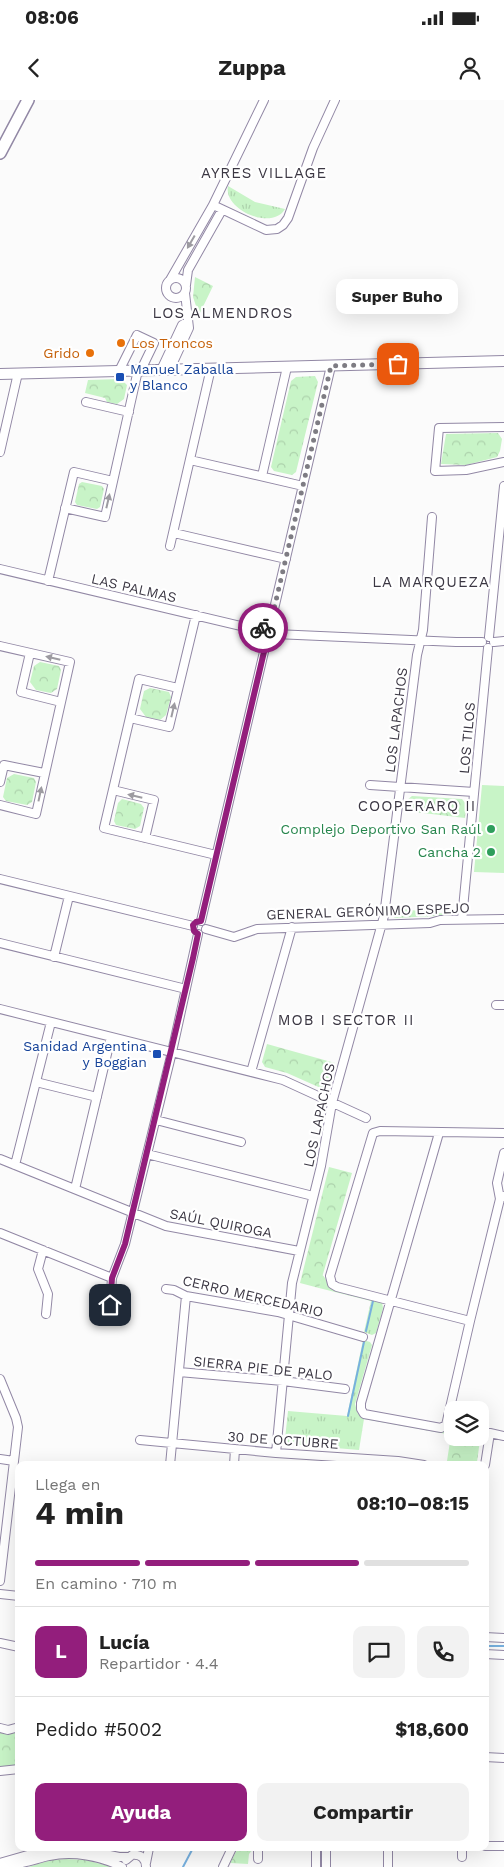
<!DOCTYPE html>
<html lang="es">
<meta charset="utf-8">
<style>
:root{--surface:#fff;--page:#f2f2f2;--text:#222;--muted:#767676;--line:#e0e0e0;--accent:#931e7c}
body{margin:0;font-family:"Work Sans",sans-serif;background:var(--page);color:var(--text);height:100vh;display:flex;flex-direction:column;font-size:19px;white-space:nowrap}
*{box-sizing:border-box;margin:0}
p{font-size:16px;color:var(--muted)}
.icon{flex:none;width:28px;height:28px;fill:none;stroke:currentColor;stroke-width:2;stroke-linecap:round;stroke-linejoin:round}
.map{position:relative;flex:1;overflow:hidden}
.details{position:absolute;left:15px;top:1361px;width:474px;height:390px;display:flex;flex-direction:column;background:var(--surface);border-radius:10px;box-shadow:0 5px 20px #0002}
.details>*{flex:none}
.controls{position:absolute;left:444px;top:1301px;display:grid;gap:10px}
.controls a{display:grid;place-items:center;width:45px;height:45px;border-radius:10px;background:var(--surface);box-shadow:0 5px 20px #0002;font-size:25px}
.pin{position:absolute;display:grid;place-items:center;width:42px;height:42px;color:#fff;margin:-21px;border-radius:10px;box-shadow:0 2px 8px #0006}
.courier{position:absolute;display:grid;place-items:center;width:50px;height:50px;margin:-25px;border:4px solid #931e7c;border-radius:50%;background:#fff;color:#222;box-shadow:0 1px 6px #0007}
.bubble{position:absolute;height:35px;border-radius:10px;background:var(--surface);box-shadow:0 5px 20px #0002;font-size:16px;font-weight:700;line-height:35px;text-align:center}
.head em{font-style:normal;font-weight:700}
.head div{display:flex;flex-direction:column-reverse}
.head{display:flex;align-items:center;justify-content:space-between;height:85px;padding:0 20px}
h1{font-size:32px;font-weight:700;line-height:38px}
.bar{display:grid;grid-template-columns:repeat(4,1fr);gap:8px 5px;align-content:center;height:60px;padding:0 20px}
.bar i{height:6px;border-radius:4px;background:var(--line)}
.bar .on{background:var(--accent)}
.bar p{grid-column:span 4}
.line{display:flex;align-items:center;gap:12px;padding:0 20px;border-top:1px solid var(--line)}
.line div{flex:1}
.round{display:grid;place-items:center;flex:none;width:52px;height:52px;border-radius:10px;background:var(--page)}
.cta{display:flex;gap:10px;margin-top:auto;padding:10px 20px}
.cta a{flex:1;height:58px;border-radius:10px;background:var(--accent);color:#fff;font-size:20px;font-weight:700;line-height:58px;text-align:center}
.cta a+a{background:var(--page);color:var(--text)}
.status{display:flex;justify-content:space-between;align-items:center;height:35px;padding:0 25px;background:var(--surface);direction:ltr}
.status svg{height:14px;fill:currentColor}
header{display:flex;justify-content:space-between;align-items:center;height:65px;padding:0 20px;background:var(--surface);font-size:22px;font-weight:700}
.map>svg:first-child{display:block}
.grass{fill:url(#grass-tufts)}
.park{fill:url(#park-crowns)}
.pitch{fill:#c8f4c7}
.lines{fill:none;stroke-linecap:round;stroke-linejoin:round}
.stream{stroke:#77b0de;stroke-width:2}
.minor-casing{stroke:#9288a5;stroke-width:10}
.tertiary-casing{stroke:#9288a5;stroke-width:12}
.secondary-casing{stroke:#9288a5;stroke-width:14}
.minor{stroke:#fff;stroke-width:8}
.tertiary{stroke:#fff;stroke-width:10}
.secondary{stroke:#fff;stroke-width:11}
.oneway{fill:#9d9ba1}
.done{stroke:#7e7c83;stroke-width:5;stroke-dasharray:0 9}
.route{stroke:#931e7c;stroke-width:6}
.food-dot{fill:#e8710a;stroke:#fff;stroke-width:2}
.transit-dot{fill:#1a4fb4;stroke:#fff;stroke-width:2}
.leisure-dot{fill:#2e9e5b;stroke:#fff;stroke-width:2}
.labels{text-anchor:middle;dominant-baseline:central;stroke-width:4.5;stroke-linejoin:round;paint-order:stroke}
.food-label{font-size:14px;fill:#c56008;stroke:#fff;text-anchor:start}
.transit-label{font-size:14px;fill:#164399;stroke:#fff;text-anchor:start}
.street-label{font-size:14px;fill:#3b3743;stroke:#fff}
.leisure-label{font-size:14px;fill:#27864d;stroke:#fff;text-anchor:end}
.neighbourhood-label{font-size:15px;letter-spacing:1px;fill:#3b3743;stroke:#fff}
</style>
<div class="status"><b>08:06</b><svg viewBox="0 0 49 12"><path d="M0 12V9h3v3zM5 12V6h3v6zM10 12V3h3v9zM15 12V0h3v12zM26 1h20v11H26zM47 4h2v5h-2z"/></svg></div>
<header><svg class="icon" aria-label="back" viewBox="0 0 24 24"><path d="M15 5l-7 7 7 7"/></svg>Zuppa<svg class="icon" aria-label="person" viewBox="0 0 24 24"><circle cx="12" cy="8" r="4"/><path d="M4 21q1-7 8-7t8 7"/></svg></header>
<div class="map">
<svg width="504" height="1767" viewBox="0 0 504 1767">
<defs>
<pattern id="grass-tufts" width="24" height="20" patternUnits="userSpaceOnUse" patternTransform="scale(1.25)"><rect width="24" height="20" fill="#c8f4c7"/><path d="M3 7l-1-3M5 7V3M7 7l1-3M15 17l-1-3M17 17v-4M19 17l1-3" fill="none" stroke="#add2ac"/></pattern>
<pattern id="park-crowns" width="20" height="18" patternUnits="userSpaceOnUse" patternTransform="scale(1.25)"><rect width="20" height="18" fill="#c8f4c7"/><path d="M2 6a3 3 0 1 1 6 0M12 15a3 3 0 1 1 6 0" fill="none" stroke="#add2ac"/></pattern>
</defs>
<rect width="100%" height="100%" fill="#fbfbfb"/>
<path class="grass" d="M228 86 255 102 285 109C273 131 223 110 228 86Z
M322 1175C327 1178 327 1185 332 1189L382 1202 383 1208 376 1233 372 1235 364 1232 371 1201 319 1188Z
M363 1240 370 1242 372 1245 355 1304 358 1314 452 1332V1335L364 1319 359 1350 289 1344 285 1339 288 1311 347 1316Z"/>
<path class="park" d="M195 177 213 186 199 215 193 197Z
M315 276 318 282 296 372 292 375 274 371 271 367 291 281 296 277Z
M121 279 127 285 124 299 117 304 107 302 105 298 85 293 88 280Z
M498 333 502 339 500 351 497 357 466 365 441 364 446 334Z
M82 382 102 386 104 389 100 407 97 409 77 405 75 402 79 384Z
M40 562 59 566 61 570 57 589 51 593 36 590 30 582 34 566Z
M150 588 169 592 171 597 166 615 160 620 146 617 140 609 144 591Z
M14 674 34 678 36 682 32 702 27 705 6 701 3 697 7 678Z
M412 696 462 699 466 704 465 718 406 711 407 700Z
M122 699 141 704 144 708 140 726 135 729 116 725 114 721 118 703Z
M393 808 455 815 395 818 392 815Z
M267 944 335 963 328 987 323 989 287 973 265 967 262 962Z
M329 1067 352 1073 319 1188 300 1183Z
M451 1335H452V1338L480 1340 477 1362 472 1365 447 1361Z
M0 1631 9 1633 19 1632V1666L0 1668Z
M238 1748H254L249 1754 248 1764 230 1763Z
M66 1759 86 1760 112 1767H28L51 1760Z"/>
<path class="pitch" d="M482 685 504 686V773L474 772Z"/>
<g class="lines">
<path class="stream" d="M366 1231 373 1201
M348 1316 364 1242
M485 1546H504
M183 1767 193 1748"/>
<defs>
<path id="minor" d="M264 0 213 105 266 130 277 129 283 125 288 118 313 48 335 0
M166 188a10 10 0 1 1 20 0a10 10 0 1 1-20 0Z
M170 180 213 105
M186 185 188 170 222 110
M170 269 189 228 185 193
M161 270 182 225 187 222
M119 271 137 235 154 243 141 270
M86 302 129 312
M504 327 439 328 435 371 466 370 504 362
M0 352 18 273
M190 360 303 386
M262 376 287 267
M65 408 105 417 138 270
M174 433 286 459
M170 446 211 268
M0 469 262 531
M48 481 74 372 113 381
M270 526 331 266
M275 534 456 542H482
M489 537 504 386
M494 542 504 541
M0 546 70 562 36 714 0 705
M30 553 21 592 61 602
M178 588 139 579 104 728 216 755
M130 618 169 627 196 515
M0 682 4 665 44 673
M370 685 474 692
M113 690 154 700 145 738
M0 779 193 826
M462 819 488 548
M201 821 267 539
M206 829 234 837 257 829 430 823 440 820 504 819
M0 843 186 889
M54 857 69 796
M496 905H504
M0 909 283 980 366 1018
M251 972 292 827
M36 982 97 997
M156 1020 241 1042
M439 1033 361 1303V1309L364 1314 441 1328 446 1325 470 1221 500 1099 504 1096
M147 1054 313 1096
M0 1059 166 1126 299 1151
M15 1065 51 922
M75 1089 111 937
M500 1099 497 1083 504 1053
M0 1133 112 1178
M43 1150 38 1169 48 1194 46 1214
M166 1189 174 1190 186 1196 278 1212 363 1237
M109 1219 112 1178 125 1144 172 952 198 834
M470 1221 337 1187 332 1184 330 1176 373 1033 380 1031 504 1033
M179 1272 283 1281 345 1289
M0 1279 16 1318 18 1327 0 1481
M140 1340 276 1353 398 1361 424 1365
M276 1353 292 1183 321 1066 332 1003 384 816 417 555 423 530 432 417
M0 1359 14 1361
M170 1365 186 1196
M234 1365 235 1349
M485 1365 490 1333 504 1336
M0 1494 19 1496
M485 1537 504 1538
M0 1543 19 1547
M485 1554 504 1555
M0 1628 8 1630 19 1627
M485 1657 504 1658
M0 1671 19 1669
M485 1746H504
M76 1748 119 1757H129
M462 1757V1748
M258 1759V1748
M126 1760 132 1755C141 1754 146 1759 146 1767
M0 1763 31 1754 60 1748
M146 1763 149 1748
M0 1765C18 1766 32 1760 49 1756 73 1751 101 1756 122 1767
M223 1767 232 1748
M316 1767V1748
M326 1767V1748
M388 1767V1748"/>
<path id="tertiary" d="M0 274 504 261"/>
<path id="secondary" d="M0 53 28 0"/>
</defs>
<use href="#minor" class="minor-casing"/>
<use href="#tertiary" class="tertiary-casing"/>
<use href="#secondary" class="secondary-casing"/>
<use href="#minor" class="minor"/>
<use href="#tertiary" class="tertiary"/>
<use href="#secondary" class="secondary"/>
</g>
<defs><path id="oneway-solid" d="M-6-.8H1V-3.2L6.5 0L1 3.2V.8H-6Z" transform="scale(1.25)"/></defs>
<g class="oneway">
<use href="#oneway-solid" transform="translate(191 142) rotate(120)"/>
<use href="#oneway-solid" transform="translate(108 401) rotate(-77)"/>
<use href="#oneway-solid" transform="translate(53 558) rotate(-167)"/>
<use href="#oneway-solid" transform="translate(173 610) rotate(-77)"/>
<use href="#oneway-solid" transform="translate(40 694) rotate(-78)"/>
<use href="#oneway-solid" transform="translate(135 696) rotate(-167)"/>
</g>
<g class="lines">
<path class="done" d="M263 528 270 526 331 266 398 264"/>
<path class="route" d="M110 1205 112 1178 125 1144 193 858 198 834 194 831 193 825 196 822 201 821 267 539 262 534 263 528"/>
</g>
<g class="food-dot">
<circle cx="121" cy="243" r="5"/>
<circle cx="90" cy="253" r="5"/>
</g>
<g class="transit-dot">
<rect x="115" y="272" width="10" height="10" rx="2.5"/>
<rect x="152" y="949" width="10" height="10" rx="2.5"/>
</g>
<g class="leisure-dot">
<circle cx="491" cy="729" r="5"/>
<circle cx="491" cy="752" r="5"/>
</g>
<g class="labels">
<g class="food-label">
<text x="131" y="243">Los Troncos</text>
<text x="80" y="253" text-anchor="end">Grido</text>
</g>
<g class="transit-label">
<text x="130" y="269">Manuel Zaballa<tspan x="130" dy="16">y Blanco</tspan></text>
<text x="147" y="946" text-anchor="end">Sanidad Argentina<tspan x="147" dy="16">y Boggian</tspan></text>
</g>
<g class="street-label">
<text transform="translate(134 488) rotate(13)">LAS PALMAS</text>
<text transform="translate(396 620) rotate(-83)">LOS LAPACHOS</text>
<text transform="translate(467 638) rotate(-85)">LOS TILOS</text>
<text transform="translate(368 811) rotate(-2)">GENERAL GERÓNIMO ESPEJO</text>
<text transform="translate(319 1015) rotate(-78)">LOS LAPACHOS</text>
<text transform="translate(221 1123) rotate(11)">SAÚL QUIROGA</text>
<text transform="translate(253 1196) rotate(13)">CERRO MERCEDARIO</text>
<text transform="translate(263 1268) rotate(6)">SIERRA PIE DE PALO</text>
<text transform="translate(283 1340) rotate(4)">30 DE OCTUBRE</text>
</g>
<g class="leisure-label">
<text x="481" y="729">Complejo Deportivo San Raúl</text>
<text x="481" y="752">Cancha 2</text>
</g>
<g class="neighbourhood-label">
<text x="264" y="73">AYRES VILLAGE</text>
<text x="223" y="213">LOS ALMENDROS</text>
<text x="431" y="482">LA MARQUEZA</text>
<text x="417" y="706">COOPERARQ II</text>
<text x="346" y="920">MOB I SECTOR II</text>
</g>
</g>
</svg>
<div class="controls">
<a><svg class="icon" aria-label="layers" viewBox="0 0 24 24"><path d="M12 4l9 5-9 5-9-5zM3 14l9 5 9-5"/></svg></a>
</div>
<div class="pin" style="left:398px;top:264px;background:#ea580c"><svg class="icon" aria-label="bag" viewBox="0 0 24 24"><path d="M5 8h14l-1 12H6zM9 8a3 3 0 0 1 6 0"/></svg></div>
<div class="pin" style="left:110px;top:1205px;background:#1f2937"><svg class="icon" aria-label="home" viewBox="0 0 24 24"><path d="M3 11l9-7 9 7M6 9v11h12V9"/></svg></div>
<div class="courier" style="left:263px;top:528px"><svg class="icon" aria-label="bike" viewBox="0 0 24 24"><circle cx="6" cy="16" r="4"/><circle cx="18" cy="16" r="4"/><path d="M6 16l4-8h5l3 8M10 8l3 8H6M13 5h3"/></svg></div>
<div class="bubble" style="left:336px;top:179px;width:122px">Super Buho</div>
<section class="details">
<div class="head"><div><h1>4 min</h1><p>Llega en</p></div><em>08:10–08:15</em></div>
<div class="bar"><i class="on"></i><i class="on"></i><i class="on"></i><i></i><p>En camino · 710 m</p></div>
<div class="line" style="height:90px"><b class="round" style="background:var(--accent);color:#fff">L</b><div><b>Lucía</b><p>Repartidor · 4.4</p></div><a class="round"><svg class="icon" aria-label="chat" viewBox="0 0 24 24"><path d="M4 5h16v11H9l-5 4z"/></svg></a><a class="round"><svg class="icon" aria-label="phone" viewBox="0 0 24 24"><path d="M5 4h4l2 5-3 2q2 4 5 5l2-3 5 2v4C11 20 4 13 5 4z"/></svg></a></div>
<div class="line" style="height:65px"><div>Pedido #5002</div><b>$18,600</b></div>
<div class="cta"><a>Ayuda</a><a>Compartir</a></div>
</section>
</div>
